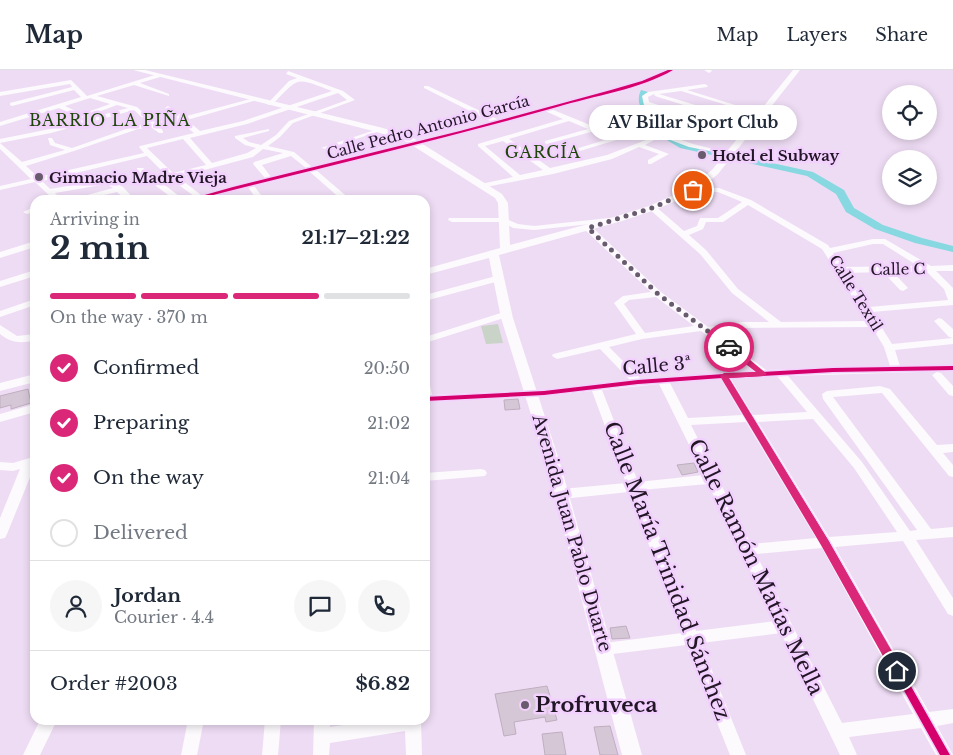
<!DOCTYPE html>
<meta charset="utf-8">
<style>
:root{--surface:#fff;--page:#f6f6f7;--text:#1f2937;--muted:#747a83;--line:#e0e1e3;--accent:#db2777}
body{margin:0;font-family:"Libre Baskerville",serif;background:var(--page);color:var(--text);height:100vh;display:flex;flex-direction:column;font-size:19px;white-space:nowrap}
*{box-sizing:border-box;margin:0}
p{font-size:16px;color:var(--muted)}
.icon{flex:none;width:28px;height:28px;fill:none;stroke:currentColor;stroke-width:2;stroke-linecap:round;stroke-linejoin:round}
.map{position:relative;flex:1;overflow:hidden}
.sheet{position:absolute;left:30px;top:125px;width:400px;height:530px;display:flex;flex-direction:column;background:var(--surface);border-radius:15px;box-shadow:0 2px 8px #0003}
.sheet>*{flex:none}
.controls{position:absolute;left:882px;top:15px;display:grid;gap:10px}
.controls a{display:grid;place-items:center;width:55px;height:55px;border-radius:50%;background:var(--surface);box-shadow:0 2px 8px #0003;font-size:25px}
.pin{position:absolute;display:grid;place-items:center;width:42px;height:42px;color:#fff;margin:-21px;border:2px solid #fff;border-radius:50%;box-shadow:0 1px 5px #0007}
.courier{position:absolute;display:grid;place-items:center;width:50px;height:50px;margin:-25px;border:4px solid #db2777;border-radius:50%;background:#fff;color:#222;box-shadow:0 1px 6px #0007}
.bubble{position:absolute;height:35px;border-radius:18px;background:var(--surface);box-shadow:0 2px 8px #0003;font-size:16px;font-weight:800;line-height:35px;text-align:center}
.headline em{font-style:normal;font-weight:800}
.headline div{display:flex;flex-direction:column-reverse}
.headline{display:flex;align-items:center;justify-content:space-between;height:85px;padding:0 20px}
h1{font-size:32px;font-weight:800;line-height:38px}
.bar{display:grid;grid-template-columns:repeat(4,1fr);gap:8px 5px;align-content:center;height:60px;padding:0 20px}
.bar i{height:6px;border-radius:4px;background:var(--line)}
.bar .on{background:var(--accent)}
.bar p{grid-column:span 4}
.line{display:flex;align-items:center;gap:12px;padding:0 20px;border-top:1px solid var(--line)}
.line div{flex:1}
.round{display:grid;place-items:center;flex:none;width:52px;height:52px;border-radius:26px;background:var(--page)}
ol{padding:0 20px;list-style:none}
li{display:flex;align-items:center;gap:15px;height:55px}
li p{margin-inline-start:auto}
li .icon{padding:5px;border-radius:50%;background:var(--accent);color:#fff;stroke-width:4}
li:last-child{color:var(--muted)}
li i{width:28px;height:28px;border:2px solid var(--line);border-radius:50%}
header{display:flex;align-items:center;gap:30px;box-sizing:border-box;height:70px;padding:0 25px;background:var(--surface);border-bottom:1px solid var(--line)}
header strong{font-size:24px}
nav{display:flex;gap:28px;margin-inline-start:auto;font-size:18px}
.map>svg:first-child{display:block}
.green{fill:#cad3c7}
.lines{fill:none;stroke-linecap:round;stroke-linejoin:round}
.river{fill:#87d8e1;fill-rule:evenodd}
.building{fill:#d6c7d7;stroke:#beaebf}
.minor{fill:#fcfafd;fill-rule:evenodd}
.major{fill:#fcfafd;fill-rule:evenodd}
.cycleway-casing{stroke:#f3d1fe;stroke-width:3}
.cycleway{fill:#d6006c;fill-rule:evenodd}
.route{fill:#db2777}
.done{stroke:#695b6e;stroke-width:5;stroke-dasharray:0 9}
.poi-dot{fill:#695b6e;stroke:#f3d1fe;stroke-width:2}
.labels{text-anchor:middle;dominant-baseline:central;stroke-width:5;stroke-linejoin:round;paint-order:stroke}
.far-street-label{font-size:15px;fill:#221626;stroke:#f3d1fe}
.far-poi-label{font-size:15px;font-weight:bold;fill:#221626;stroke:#f3d1fe;text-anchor:start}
.far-neighbourhood-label{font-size:16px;letter-spacing:1px;fill:#1e4608;stroke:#f3d1fe}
.street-label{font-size:18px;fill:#221626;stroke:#f3d1fe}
.near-street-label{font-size:21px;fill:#221626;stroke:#f3d1fe}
.near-poi-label{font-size:21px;font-weight:bold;fill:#221626;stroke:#f3d1fe;text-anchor:start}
</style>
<header>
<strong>Map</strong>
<nav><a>Map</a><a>Layers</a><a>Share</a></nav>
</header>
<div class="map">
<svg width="953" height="685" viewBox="0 0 953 685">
<rect width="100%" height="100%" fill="#eedcf4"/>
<path class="green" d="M498 254 503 273 486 274 481 256Z"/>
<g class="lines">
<path class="river" d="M641 20 648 22V36L662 54 665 63 686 74 813 102 844 120 854 138 883 155 922 168 953 176V182L915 173 875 159 846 142 836 124 807 106 680 78 657 64C653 47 632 39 641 20Z"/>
</g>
<path class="building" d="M28 319 31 333 11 339V335L0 338V326Z
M518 329 520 339 505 340 504 330Z
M694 393 698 402 682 405 677 395Z
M626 556 630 568 612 569 610 558Z
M547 616 557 650 546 652 545 647 514 652 516 664 504 666 495 624Z
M610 656 618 685H600L594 657Z
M562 662 566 685H545L542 664Z"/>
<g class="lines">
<path class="minor" d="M666 0H674C648 19 584 30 551 39L595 57 622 50 624 51V53L547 74 545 73V71L588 59 569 51 509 69 550 98 607 85 651 68 654 70 645 75 669 84 651 94H648V90L659 84 639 77 612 89 553 104 481 118V114L513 107 478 76V74L563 49 545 41 316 100 351 130H342L310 102 254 116 265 130H257L248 117 205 128 207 130H185L194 126 169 108 147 86 42 111 50 119 109 109 123 117 135 130H126L117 122 83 130H69L113 118 107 114 55 123 62 130H54L35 112 0 120V116L31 109 0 79V69L50 59 128 38 117 35 82 48 59 38 0 56V52L81 27 74 20 12 36 10 35V33L72 17 70 14 0 26V22L71 10 87 26 158 4 160 7 140 13 169 24V26L134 15 97 26 137 37 154 52 176 48 165 38 168 36 183 47 254 28 257 30 187 50 200 61 243 51 332 21C295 7 300 6 272 35H268V33L289 11 297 8 286 4 288 1 343 21 355 30 293 53 280 67 268 76 294 82 312 97 492 52 424 18V16H428L499 50 626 16ZM338 23 347 30 289 51 276 65 261 75 249 72 243 68 269 61V59L235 66V68L245 75 256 78 247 83 212 93 190 68 247 54ZM90 28 110 34 82 44 65 36ZM134 40 148 53 135 56 72 78 55 73 52 68H48L50 75 65 80 22 92 0 73 51 63ZM180 52 194 63 140 76 139 77 144 83 38 107 26 96 74 81 138 59 151 57 159 63H163V61L158 55ZM183 69 206 95 173 103 147 78ZM503 71 543 100 520 105 485 76ZM263 79 283 83 254 92 253 94 265 108 201 125 178 107 253 87ZM291 86 306 98 271 107 262 95Z
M704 0H711L712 1 709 3Z
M705 14 708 16 707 17 687 20 767 45 762 46 681 21 659 24 728 45 759 52V54L757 55 725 48 655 26 654 24 648 27 649 32 748 64V66L746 67 650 36C658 58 685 54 701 64L698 66 666 57 670 66 693 74 725 82V84L689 77 665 68 659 56 645 40 642 26 648 22Z
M378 59 383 60 326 79 321 78Z
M628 63 630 64V66L563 86 559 84Z
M137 98H143L184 130H175L137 102Z
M690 118H719L751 130 828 175 830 178 873 169H885L931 196 953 195V201H936L953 218V235L872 242 892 274 953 268 949 267 934 251 939 248 942 249 953 259V274L895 280 900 296 953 295V301L788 306 862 392 910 461 917 460 823 329 822 324 827 321 880 316 890 319 937 375 953 374V382L943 383 953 395V407L949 406 882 323 833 327 931 459 953 457V467L916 470 953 528V546L948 544 903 471 835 477 929 642 953 639V653L937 656 953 685H936L921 658 849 667 857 685H840L781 563 701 573 746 685H730L686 575 605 585 600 584 597 579 600 574 605 573 682 563 629 422 562 429 558 427 556 424 558 421 562 419 626 413 592 321 544 326 425 332V312L430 315 432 325 544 320 630 310 600 279 557 289 552 286 553 284 636 264 614 233 623 226 651 222 585 160 584 158 588 156H591L661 222 708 257 742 252H769L732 223 700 184 648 138 655 136 684 161 697 156 700 148H718L742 132 718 122H693L689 120ZM748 135 822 179 868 251 781 252 738 219 706 180 689 165 703 159 706 152H723ZM873 174H883L918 196 843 197 833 183ZM926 201 944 219 948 230 869 237 846 203 883 202 900 220 903 221 908 218 893 202ZM656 227 694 256 645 263 624 234 629 230ZM872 257 884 277 890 296 766 300 715 262 742 258ZM701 261 754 301 641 309 609 277 642 269ZM777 306 807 342 753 345 731 309ZM721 309 742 345 688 348 670 313ZM659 314 704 405 638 412 602 320ZM813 349 854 398 897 462 829 467 758 352ZM746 352 816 468 751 474 691 355ZM708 414 775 551 696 561 641 420ZM822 478 913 644 842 653 756 484Z
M32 138H35V142L27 144 23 142Z
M449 148H504L518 154 534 156 609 148 613 150 609 152 534 160 513 158 503 152H452L448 150Z
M35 171V177L0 188V182Z
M35 200V206L0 217V211Z
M496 206 501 209 499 211 425 231V225Z
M35 229V235L0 247V241Z
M504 242 507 243 509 245 507 247 425 273V267Z
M0 255 17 266 35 264V270C22 274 11 273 0 264Z
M937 302 941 303 953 316V326L949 325 932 305Z
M35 334V342L0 352V344Z
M33 387H35V395L7 464 5 468 0 469V448L20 399 13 401 0 400V392L13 393Z
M481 399 485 400 487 403 485 406 425 411V403Z
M40 650H57L40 685H23Z
M188 650H204L197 685H181Z
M265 650H281L278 685H262Z
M314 650H330V657L376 650H421L422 685H406L405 661 330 673 329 685H313Z"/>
<path class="major" d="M133 0H145L383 58 413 68 502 124 508 133 510 175 614 147 649 136 690 118 712 100 793 0H800L718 104 696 122 655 140 622 151 499 185 513 248 560 393 642 685H622L546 393 501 248 489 188 425 205V199L500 178 498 133 495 128 407 72 377 62Z
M35 304V312L0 321V313Z"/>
<defs>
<path id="cycleway" d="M668 0H673C641 19 593 26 557 37 437 71 315 99 194 130H187L233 117 460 61 611 20 642 11Z
M953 296V300L833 302 728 308 828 470 950 685H940L822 474 722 308 638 314 544 325 425 331V327L544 321 638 310 724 304 833 298Z"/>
</defs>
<use href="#cycleway" class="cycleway-casing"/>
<use href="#cycleway" class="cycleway"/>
</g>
<path class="route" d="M726 275H732L767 304 763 306 729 308 828 470 901 597V604H893L821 475 720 306 724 303 756 302 726 279Z"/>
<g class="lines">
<path class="done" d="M693 120 652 138 588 158 658 224 729 277"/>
</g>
<g class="poi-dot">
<circle cx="702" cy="85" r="5"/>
<circle cx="39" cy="107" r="5"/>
<circle cx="525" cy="635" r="5"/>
</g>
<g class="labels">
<g class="far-street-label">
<text transform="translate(428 57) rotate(-15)">Calle Pedro Antonio García</text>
<text transform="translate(898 199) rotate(-1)">Calle C</text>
<text transform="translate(856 223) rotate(58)">Calle Textil</text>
</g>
<g class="far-poi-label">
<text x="712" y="85">Hotel el Subway</text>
<text x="49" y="107">Gimnacio Madre Vieja</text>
</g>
<g class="far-neighbourhood-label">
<text x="110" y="50">BARRIO LA PIÑA</text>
<text x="543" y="82">GARCÍA</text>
</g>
<g class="street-label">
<text transform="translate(657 296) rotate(-5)">Calle 3ª</text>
<text transform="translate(572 463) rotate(74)">Avenida Juan Pablo Duarte</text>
</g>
<g class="near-street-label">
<text transform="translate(756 497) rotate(64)">Calle Ramón Matías Mella</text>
<text transform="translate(667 501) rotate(69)">Calle María Trinidad Sánchez</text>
</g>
<g class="near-poi-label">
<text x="535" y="635">Profruveca</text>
</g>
</g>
</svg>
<div class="controls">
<a><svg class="icon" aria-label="locate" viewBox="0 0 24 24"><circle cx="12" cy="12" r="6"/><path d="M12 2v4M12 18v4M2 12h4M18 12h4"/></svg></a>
<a><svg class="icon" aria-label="layers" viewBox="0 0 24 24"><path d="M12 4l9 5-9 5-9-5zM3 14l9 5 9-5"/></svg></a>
</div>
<div class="pin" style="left:693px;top:120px;background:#ea580c"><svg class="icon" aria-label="bag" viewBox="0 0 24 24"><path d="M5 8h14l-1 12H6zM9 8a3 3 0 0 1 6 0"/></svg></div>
<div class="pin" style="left:897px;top:601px;background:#1f2937"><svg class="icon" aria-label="home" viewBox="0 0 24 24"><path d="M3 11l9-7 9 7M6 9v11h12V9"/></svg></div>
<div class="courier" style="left:729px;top:277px"><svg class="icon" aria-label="car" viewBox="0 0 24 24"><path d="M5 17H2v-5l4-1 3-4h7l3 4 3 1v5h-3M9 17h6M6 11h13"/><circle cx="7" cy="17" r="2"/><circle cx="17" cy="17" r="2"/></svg></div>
<div class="bubble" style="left:589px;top:35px;width:208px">AV Billar Sport Club</div>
<section class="sheet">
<div class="headline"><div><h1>2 min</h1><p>Arriving in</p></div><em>21:17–21:22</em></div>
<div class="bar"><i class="on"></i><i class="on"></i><i class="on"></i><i></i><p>On the way · 370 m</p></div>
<ol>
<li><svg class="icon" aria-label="check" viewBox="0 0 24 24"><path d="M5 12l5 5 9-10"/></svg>Confirmed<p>20:50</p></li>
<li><svg class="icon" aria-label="check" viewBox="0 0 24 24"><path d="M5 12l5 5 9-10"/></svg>Preparing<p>21:02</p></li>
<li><svg class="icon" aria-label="check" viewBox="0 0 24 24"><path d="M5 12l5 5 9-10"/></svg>On the way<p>21:04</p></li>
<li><i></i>Delivered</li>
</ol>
<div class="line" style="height:90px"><a class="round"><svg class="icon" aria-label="person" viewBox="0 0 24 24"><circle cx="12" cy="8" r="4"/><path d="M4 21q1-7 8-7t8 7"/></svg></a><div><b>Jordan</b><p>Courier · 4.4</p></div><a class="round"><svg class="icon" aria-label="chat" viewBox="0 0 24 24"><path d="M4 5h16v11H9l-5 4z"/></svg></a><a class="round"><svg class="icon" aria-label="phone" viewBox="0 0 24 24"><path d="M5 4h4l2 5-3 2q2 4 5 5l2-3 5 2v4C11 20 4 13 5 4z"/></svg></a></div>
<div class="line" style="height:65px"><div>Order #2003</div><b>$6.82</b></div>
</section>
</div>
